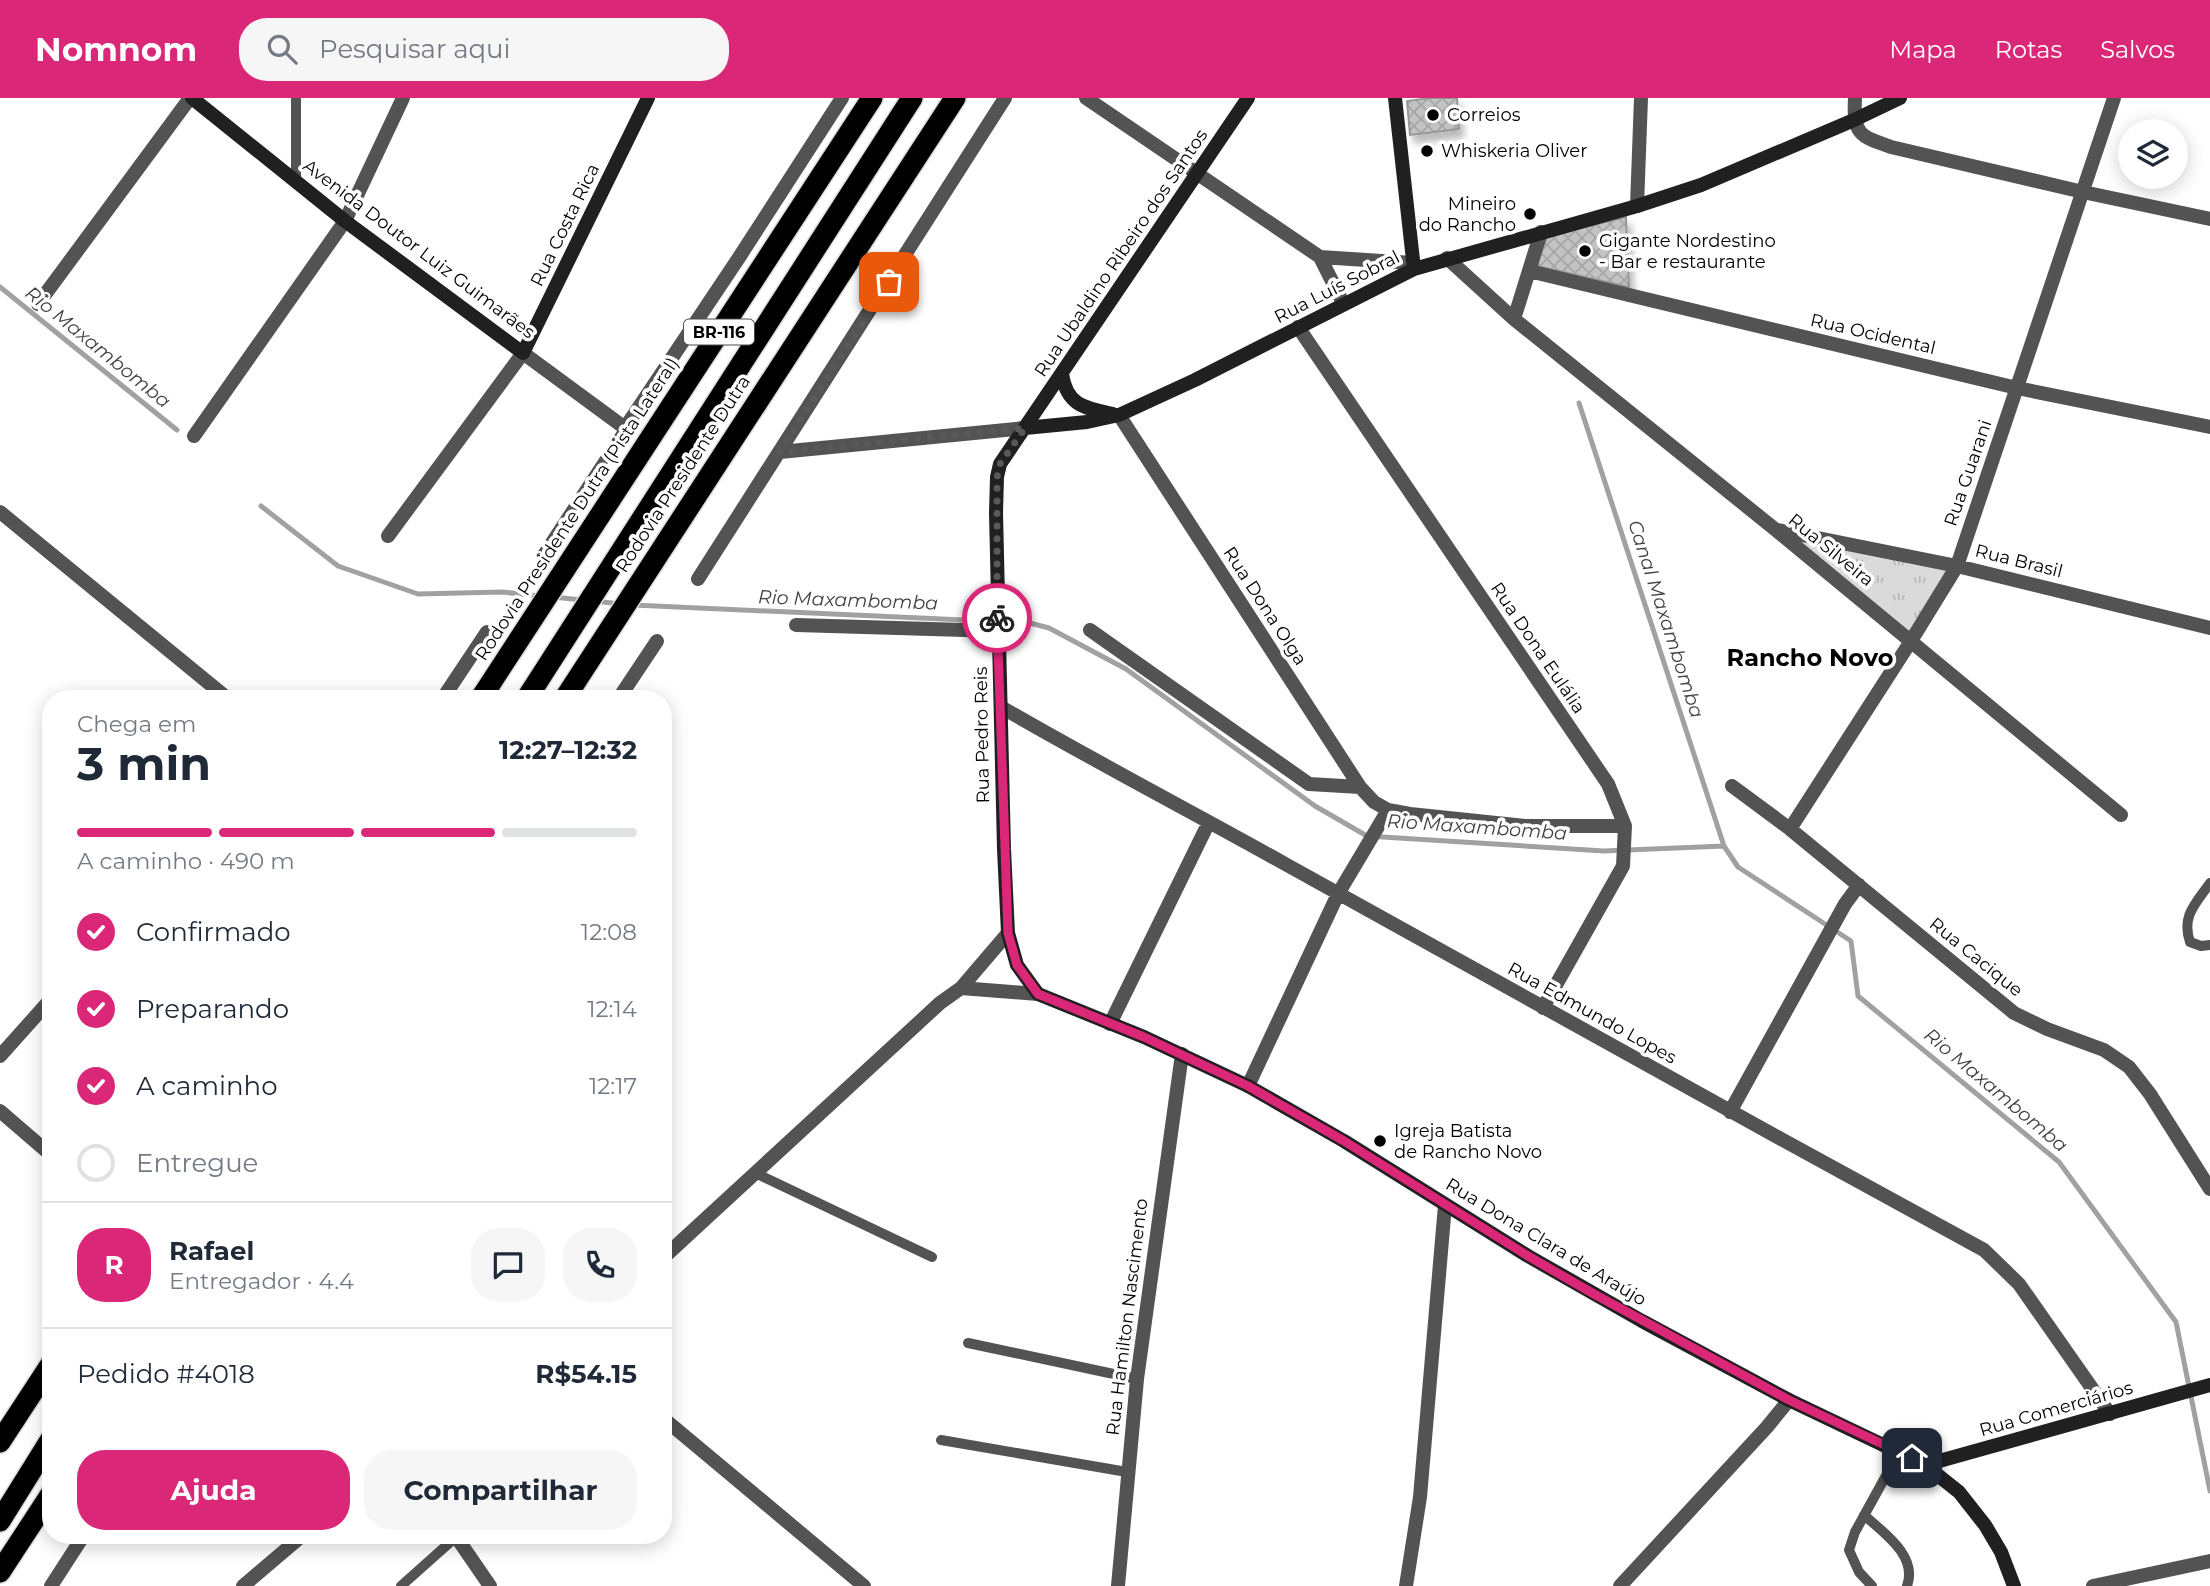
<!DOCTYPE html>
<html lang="pt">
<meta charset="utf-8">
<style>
:root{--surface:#fff;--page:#f6f6f7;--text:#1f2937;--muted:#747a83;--line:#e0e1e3;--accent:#db2777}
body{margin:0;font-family:Montserrat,sans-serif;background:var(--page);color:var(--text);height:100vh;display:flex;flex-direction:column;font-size:26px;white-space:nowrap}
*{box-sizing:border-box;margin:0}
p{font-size:23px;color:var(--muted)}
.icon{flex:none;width:38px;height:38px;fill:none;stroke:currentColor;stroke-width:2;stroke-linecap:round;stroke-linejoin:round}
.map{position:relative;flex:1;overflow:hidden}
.side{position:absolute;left:42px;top:592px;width:630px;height:854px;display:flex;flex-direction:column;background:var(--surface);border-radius:28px;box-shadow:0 4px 18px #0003}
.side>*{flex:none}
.controls{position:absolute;left:2118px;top:21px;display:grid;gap:14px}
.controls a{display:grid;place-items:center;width:70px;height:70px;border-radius:50%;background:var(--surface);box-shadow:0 4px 18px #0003;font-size:35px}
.pin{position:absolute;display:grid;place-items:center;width:60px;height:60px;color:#fff;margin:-30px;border-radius:14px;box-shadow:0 4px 10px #0006}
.courier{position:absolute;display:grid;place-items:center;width:70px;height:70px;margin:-35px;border:5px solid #db2777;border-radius:50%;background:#fff;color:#222;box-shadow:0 2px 9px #0007}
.summary em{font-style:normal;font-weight:700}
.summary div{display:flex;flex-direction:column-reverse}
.summary{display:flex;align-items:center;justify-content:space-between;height:119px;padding:0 35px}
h1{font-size:46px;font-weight:700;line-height:52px}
.bar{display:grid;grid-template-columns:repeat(4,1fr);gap:10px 7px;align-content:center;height:84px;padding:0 35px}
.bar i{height:9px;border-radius:5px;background:var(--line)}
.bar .current{background:var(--accent)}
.bar p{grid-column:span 4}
.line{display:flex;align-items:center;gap:18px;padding:0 35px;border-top:2px solid var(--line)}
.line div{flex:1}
.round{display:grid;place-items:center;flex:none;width:74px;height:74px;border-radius:28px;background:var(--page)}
ol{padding:0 35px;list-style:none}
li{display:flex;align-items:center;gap:21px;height:77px}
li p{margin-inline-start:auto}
li .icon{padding:7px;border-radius:50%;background:var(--accent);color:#fff;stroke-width:4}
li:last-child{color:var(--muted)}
li i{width:38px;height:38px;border:4px solid var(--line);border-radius:50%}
.action{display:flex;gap:14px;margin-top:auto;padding:14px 35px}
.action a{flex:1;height:80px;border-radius:28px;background:var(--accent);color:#fff;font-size:28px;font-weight:700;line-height:80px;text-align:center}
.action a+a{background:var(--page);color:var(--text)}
header{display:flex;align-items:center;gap:42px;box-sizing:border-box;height:98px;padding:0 35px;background:var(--accent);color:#fff}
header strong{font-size:33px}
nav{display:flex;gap:38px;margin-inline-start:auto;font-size:24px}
.search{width:490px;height:63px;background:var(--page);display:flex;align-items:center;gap:18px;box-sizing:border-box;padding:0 24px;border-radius:28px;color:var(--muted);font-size:26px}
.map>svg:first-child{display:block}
.park{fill:url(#park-tufts)}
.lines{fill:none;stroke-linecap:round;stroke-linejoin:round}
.stream{stroke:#a1a1a1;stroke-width:5}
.building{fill:url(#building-cross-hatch);stroke:#979797;stroke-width:2;filter:url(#shadow)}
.highway-casing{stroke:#dbdbdb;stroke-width:24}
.lane{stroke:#535353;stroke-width:10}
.street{stroke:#535353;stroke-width:14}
.secondary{stroke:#202020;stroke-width:14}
.highway{stroke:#000;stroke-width:21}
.done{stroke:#595959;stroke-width:7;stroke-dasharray:0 12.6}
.route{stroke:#db2777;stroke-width:9}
.poi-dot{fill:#000;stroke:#fff;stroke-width:2.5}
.labels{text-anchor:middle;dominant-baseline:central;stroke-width:7;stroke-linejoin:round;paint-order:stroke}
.shield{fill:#fff;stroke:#4c4c4c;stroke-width:2}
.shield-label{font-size:16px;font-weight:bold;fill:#000}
.poi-label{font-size:18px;fill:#000;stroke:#fff;text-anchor:start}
.street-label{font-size:18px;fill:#000;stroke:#fff}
.water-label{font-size:19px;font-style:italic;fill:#424242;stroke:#fff}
.district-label{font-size:24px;font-weight:bold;fill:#000;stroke:#fff}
</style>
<header>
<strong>Nomnom</strong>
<div class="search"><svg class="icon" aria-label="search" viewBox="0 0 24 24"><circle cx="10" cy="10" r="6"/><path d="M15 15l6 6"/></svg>Pesquisar aqui</div>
<nav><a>Mapa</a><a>Rotas</a><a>Salvos</a></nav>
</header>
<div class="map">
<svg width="2210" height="1488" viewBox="0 0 2210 1488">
<defs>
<pattern id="park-tufts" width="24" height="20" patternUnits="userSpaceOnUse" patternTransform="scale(1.75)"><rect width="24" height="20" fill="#dadada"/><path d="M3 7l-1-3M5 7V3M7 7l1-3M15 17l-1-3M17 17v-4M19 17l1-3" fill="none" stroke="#b9b9b9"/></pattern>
<pattern id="building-cross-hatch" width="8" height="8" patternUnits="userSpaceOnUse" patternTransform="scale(1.75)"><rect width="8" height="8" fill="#c3c3c3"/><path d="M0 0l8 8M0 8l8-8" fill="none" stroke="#a6a6a6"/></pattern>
<filter id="shadow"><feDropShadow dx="4.5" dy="8" stdDeviation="3.5" flood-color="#0004"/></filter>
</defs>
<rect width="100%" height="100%" fill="#fff"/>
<path class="park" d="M1783 435 1954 470 1913 539Z"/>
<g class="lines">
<path class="stream" d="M0 189 177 332
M1579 305 1724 748 1738 769 1851 843 1858 898 2059 1064 2176 1224 2210 1393
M261 408 338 468 418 496 502 494 540 498
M553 499 582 502
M595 503 620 506
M633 507 1030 525 1049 530 1126 571 1315 708 1367 738 1604 753 1724 748"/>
</g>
<path class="building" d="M1430 0H1457L1459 31 1410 37 1407 3Z
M1626 119 1629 189 1537 168 1547 138Z"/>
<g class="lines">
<defs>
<path id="highway" d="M481 600 872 0
M527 600 912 0
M565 600 955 0
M0 1344 51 1266
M0 1423 51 1341
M0 1474 51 1396"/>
</defs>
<use href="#highway" class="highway-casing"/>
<path class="lane" d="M296 82V0
M541 458 625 330
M2210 785C2196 805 2181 818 2190 844L2201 848 2210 847
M755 1075 932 1159
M968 1245 1137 1281
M941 1342 1127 1374
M1864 1417C1884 1435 1918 1458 1907 1488
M401 1488 456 1439
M1872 1488 1859 1474 1849 1452 1855 1434 1899 1354"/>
<path class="street" d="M1086 0 1320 159 1343 205
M1855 0C1853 36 1859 38 1891 49L2083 94 2210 121
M1637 108 1641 0
M1320 159 1413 165
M1447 160 1514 221 1776 432 2121 717
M1529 173 2017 290 2210 329
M38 206 190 0
M1514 221 1541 134
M1298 229 1608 686 1625 728 1623 768 1543 910
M1119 317 1360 689 1374 704 1388 712 1410 716 1525 728H1625
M194 338 345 123 403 0
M780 354 1025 330
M0 414 227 600
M1778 432 1957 468 2210 530
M388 438 523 255 625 330 740 158 842 0
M698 481 1005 0
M796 527 998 533
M1090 532 1309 686 1360 689
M443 600 487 534
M619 600 657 543
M1001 609C1096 664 1192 714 1287 767 1519 897 1751 1025 1984 1152L2019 1186 2110 1316
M1732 688 1790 731 2014 915 2047 931 2104 952 2129 969 2150 996 2210 1091
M1790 731 1911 543 1957 468 2114 0
M961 890 1038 896
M1110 926 1209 724
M0 958 51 901
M1248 988 1338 796 1388 712
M0 1013 51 1057
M1730 1014 1845 806 1859 787
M663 1160 940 905 961 890 1008 835
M663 1320 864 1488
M455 1437 490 1488
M51 1488 84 1437
M243 1488 303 1437
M1118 1488 1137 1281 1182 956
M1406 1488 1420 1399 1445 1107
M1620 1488 1767 1329 1789 1302
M2093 1488 2210 1463"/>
<path class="secondary" d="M192 0 345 123 523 255 648 0
M1248 0 1000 366 997 379 996 415 1004 751 1008 835 1017 867 1038 896 1144 939 1248 988 1344 1043 1528 1158 1642 1223 1789 1302 1925 1367 1959 1394 1985 1427 2001 1454 2014 1488
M1395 0 1414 171
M1062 276C1067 308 1085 310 1113 316
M1025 330 1087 324 1119 317 1195 282 1414 171 1637 108 1701 87 1854 22 1900 0
M1925 1367 2210 1287"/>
<use href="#highway" class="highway"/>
</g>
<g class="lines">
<path class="done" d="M889 184 780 354 1025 330 1000 366 997 379V520"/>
<path class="route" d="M997 520 1008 835 1017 867 1038 896 1144 939 1248 988 1344 1043 1528 1158 1594 1196 1789 1302 1912 1360"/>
</g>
<g class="poi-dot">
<circle cx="1433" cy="17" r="7"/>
<circle cx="1427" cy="53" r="7"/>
<circle cx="1530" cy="116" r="7"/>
<circle cx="1585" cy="153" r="7"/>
<circle cx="1380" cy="1043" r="7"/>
</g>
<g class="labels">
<rect class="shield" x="684" y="221.5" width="70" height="25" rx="5"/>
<g class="shield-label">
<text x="719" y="234">BR-116</text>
</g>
<g class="poi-label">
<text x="1447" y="17">Correios</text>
<text x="1441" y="53">Whiskeria Oliver</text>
<text x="1516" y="106" text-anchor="end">Mineiro<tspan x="1516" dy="21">do Rancho</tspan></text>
<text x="1599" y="143">Gigante Nordestino<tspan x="1599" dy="21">- Bar e restaurante</tspan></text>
<text x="1394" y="1033">Igreja Batista<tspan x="1394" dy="21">de Rancho Novo</tspan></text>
</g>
<g class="street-label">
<text transform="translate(565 127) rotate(-64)">Rua Costa Rica</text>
<text transform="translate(419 151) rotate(37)">Avenida Doutor Luiz Guimarães</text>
<text transform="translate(1121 155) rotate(-56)">Rua Ubaldino Ribeiro dos Santos</text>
<text transform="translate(1337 189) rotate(-27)">Rua Luís Sobral</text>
<text transform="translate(1873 236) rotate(13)">Rua Ocidental</text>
<text transform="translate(1968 375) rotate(-71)">Rua Guarani</text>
<text transform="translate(683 376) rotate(-57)">Rodovia Presidente Dutra</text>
<text transform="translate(577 411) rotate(-57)">Rodovia Presidente Dutra (Pista Lateral)</text>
<text transform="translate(1831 452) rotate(39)">Rua Silveira</text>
<text transform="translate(2019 463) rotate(14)">Rua Brasil</text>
<text transform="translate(1265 508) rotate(57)">Rua Dona Olga</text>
<text transform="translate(1538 550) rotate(56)">Rua Dona Eulália</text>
<text transform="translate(982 637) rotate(-91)">Rua Pedro Reis</text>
<text transform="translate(1976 859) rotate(39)">Rua Cacique</text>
<text transform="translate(1592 915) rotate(29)">Rua Edmundo Lopes</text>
<text transform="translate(1546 1144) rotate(31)">Rua Dona Clara de Araújo</text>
<text transform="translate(1127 1219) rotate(-83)">Rua Hamilton Nascimento</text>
<text transform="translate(2056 1311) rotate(-16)">Rua Comerciários</text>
</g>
<g class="water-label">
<text transform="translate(98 249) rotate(39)">Rio Maxambomba</text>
<text transform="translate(848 502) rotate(2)">Rio Maxambomba</text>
<text transform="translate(1666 521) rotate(72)">Canal Maxambomba</text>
<text transform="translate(1477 729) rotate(4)">Rio Maxambomba</text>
<text transform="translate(1996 992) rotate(40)">Rio Maxambomba</text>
</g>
<g class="district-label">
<text x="1810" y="559">Rancho Novo</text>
</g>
</g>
</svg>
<div class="controls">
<a><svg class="icon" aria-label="layers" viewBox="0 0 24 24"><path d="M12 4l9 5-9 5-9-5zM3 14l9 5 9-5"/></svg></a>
</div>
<div class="pin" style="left:889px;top:184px;background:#ea580c"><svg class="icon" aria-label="bag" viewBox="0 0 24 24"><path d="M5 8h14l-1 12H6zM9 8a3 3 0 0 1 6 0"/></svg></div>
<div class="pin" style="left:1912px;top:1360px;background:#1f2937"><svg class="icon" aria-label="home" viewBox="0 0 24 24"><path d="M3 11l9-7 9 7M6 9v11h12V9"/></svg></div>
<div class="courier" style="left:997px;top:520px"><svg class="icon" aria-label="bike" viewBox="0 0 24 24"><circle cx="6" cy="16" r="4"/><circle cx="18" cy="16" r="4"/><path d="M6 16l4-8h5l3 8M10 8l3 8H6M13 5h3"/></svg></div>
<section class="side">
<div class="summary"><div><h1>3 min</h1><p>Chega em</p></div><em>12:27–12:32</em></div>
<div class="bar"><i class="current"></i><i class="current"></i><i class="current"></i><i></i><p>A caminho · 490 m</p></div>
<ol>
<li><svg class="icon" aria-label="check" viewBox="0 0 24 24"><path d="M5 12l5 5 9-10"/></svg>Confirmado<p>12:08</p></li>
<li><svg class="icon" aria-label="check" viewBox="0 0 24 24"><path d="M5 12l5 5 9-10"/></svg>Preparando<p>12:14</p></li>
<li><svg class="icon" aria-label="check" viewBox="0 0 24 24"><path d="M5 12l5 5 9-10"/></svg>A caminho<p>12:17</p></li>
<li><i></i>Entregue</li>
</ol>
<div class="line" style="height:126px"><b class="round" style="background:var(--accent);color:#fff">R</b><div><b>Rafael</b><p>Entregador · 4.4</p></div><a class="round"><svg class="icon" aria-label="chat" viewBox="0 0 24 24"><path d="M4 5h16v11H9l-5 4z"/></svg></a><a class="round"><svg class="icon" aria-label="phone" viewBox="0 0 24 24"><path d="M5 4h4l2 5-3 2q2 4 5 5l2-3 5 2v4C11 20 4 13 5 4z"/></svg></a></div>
<div class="line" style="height:91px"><div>Pedido #4018</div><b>R$54.15</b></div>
<div class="action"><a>Ajuda</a><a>Compartilhar</a></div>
</section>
</div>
